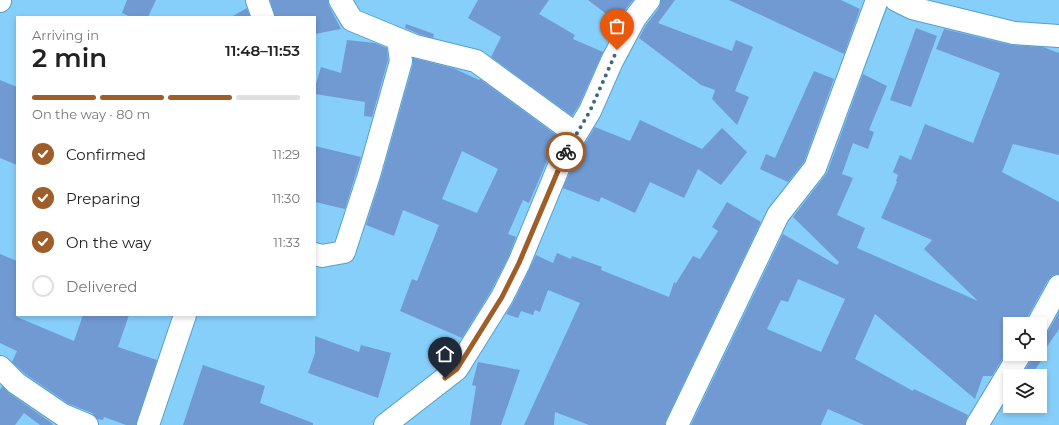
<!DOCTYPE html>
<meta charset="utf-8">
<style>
:root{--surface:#fff;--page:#f6f6f6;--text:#222;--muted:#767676;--line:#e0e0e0;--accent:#9f5e29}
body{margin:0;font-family:Montserrat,sans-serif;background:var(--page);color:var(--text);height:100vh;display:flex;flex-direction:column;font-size:15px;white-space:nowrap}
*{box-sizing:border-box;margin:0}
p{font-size:13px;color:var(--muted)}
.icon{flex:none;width:22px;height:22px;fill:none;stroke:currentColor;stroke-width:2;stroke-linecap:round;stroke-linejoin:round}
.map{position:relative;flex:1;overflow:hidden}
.sheet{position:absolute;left:16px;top:16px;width:300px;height:300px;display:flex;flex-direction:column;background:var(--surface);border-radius:0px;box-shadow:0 2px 6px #0003}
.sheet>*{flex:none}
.fabs{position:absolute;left:1003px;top:317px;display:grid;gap:8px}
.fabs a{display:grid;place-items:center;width:44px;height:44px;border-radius:0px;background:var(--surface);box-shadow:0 2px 6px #0003;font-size:20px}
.pin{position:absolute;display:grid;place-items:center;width:34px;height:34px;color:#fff;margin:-41px -17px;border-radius:50% 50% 50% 0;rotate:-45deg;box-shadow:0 0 4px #0007}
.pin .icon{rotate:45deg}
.courier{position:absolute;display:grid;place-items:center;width:40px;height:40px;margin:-20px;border:3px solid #9f5e29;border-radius:50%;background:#fff;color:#222;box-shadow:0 1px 5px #0007}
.summary em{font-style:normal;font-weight:600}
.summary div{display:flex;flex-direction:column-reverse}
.summary{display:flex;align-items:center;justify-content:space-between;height:68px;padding:0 16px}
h1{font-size:26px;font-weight:600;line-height:30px}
.bar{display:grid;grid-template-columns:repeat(4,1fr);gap:6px 4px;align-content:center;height:48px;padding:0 16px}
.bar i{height:5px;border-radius:3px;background:var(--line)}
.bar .on{background:var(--accent)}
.bar p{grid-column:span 4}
ol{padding:0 16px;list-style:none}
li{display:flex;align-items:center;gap:12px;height:44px}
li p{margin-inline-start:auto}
li .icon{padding:4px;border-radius:50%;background:var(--accent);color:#fff;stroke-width:4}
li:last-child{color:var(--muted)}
li i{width:22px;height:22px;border:2px solid var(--line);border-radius:50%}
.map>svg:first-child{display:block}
.building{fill:#719ad3;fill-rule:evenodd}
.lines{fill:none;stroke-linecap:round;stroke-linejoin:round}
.minor-casing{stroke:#579fc9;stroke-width:24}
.minor{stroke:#fff;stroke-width:22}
.done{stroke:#3b6883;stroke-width:4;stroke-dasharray:0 7.2}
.route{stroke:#9f5e29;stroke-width:5}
</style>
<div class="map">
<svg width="1059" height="425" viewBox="0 0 1059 425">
<rect width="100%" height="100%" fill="#86cffb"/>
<path class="building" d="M127 0H156L148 17H131L122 13Z
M270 0H328L329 6 341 29 315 34V17H275Z
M478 0H549L539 14 575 35 573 39 603 52 579 105 572 116 491 57 501 37 468 18Z
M588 0H633L625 10 618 23Z
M661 0H675L658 23 732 51 736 40 753 47 735 91 749 97 737 125 712 99 715 90 701 85 639 38 646 25 659 8Z
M729 0H841L860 9 844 54Z
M247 8 250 17H231Z
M406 24 434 34 433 38 419 34 405 28Z
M916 28 937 36 911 107 890 100Z
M944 29 1011 45 1043 47 1059 53V155L1013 144 1002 172 1059 202V274L1053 275 1048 280 1027 318 1026 324H1010V347L992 376H983L975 399 875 314 855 359 913 391 914 389 968 415 965 425H864L828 409 821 425H691L783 234 837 265 839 262 793 217 827 173 863 74 887 86 869 130 874 132 868 149 853 143 842 174 853 178 837 215 865 228 857 248 978 301 924 249 932 240 881 218 897 182 896 181 898 175 893 172 900 155 911 160 925 124 973 143 1000 73 936 49ZM798 279 845 299 821 352 767 329 781 300 788 302Z
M347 40 375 43 387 48 388 60 372 117 364 116 365 102 315 94V87L321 67 341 73Z
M413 58 453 68 479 80 480 79 559 137 552 149 529 203 523 200 508 234 516 237 508 258 491 291 462 338 400 311 412 279 417 281 439 225 403 210 394 236 366 225 381 178 413 64ZM462 151 498 169 477 213 442 199Z
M814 71 834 79 804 162 788 182 760 169 766 154 775 158Z
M0 80 17 87V165L0 158Z
M640 120 702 149 722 128 747 152 721 185 698 169 684 198 650 182 635 213 601 197 599 202 563 188 575 160 595 127 630 141Z
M315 146 361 157 345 209 315 202Z
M727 202 761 222 666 420 665 425H589L555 412 554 425H524L580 303 548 290 540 312 535 310 533 315 521 311 518 318 506 314 513 303 536 255 553 263 557 253 571 259 572 256 602 267 601 270 669 297 674 282 676 283 693 256 700 259 718 231 712 227Z
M0 254 17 261V317L74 341 83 315H129L118 347 157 360 136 425H126L104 417 103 420 97 419 92 413 69 404 24 373 12 362 17 351 0 343Z
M1059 312V329L1042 354 1044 356 1031 376H1021L1031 360 1032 354H1040V336L1045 334 1049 330Z
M315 336 359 352 361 345 391 353 378 398 308 373 315 353Z
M478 362 520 370 501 425H470L476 386 472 385Z
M203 365 265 386 260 403 313 423V425H183Z
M2 386 9 393 53 424 52 425H40L24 413 15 425H0V390Z"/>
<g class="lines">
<defs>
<path id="minor" d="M257 0 263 17
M340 0 352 20 415 46 476 61 576 134
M896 0 912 8 1014 33 1059 36
M0 1V0
M315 254 322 256 344 252 369 175 401 61 398 39
M1038 324 1059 286
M0 367 16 383 63 415 87 425
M148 425 185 315
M385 425 457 369 502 297 519 263 564 154 590 111 612 61 635 18 649 0
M677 425 778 215 815 168 877 0
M977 425 1020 354"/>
</defs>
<use href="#minor" class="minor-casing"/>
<use href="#minor" class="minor"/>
</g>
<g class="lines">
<path class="done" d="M566 152 590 111 617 50"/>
<path class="route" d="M445 378 457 369 502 297 519 263 566 152"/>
</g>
</svg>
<div class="fabs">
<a><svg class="icon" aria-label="locate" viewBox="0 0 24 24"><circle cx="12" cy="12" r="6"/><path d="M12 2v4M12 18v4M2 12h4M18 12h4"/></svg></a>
<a><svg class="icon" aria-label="layers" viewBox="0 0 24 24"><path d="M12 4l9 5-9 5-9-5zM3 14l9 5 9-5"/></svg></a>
</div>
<div class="pin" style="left:617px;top:50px;background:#ea580c"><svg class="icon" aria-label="bag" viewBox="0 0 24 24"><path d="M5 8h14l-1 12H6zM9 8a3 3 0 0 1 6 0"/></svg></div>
<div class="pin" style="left:445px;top:378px;background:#1f2937"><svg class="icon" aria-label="home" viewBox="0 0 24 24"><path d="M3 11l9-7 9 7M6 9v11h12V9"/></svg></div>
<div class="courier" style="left:566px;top:152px"><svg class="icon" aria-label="bike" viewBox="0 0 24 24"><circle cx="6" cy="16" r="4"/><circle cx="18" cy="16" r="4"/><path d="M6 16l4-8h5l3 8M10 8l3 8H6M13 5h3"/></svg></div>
<section class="sheet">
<div class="summary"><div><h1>2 min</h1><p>Arriving in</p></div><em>11:48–11:53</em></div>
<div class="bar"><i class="on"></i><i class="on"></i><i class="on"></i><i></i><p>On the way · 80 m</p></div>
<ol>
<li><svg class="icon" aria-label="check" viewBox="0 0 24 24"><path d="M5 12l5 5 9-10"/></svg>Confirmed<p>11:29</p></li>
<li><svg class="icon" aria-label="check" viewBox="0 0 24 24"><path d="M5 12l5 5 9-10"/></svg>Preparing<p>11:30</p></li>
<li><svg class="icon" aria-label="check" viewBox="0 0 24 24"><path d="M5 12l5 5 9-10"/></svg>On the way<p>11:33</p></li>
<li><i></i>Delivered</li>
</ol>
</section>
</div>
